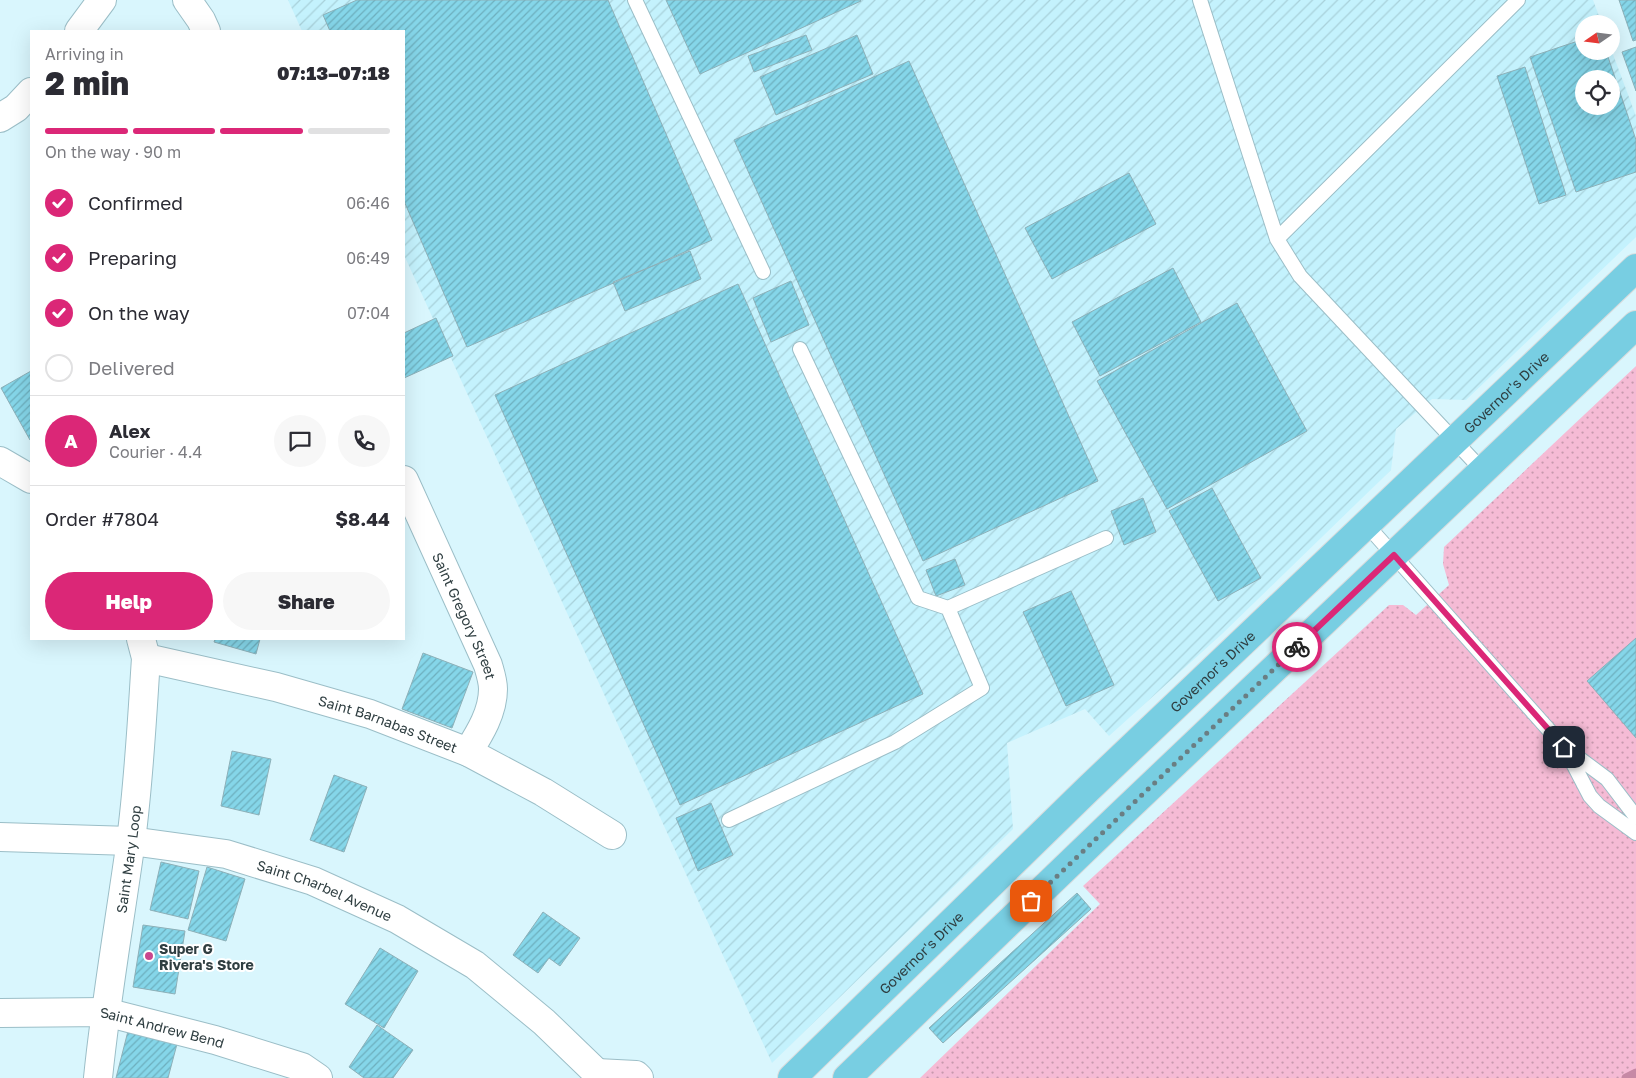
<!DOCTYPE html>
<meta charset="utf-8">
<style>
:root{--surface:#fff;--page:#f7f7f7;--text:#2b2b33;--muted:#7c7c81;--line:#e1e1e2;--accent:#db2777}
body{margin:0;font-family:"Golos Text",sans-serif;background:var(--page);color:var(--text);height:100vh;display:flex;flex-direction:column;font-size:19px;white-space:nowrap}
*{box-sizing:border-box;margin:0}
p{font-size:16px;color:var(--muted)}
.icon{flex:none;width:28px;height:28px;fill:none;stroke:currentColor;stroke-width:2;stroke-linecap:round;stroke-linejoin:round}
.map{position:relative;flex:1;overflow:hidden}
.sheet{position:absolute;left:30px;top:30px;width:375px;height:610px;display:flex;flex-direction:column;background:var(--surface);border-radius:0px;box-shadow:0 5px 20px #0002}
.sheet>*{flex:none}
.needle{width:32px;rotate:256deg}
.fabs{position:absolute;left:1575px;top:15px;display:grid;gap:10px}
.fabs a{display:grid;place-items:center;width:45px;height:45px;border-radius:50%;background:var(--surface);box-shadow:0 5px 20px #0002;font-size:25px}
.pin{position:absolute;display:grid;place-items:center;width:42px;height:42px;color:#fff;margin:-21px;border-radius:10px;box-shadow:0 2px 8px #0006}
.courier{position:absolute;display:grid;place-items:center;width:50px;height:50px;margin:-25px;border:4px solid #db2777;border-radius:50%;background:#fff;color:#222;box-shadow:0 1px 6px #0007}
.overview em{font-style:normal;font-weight:800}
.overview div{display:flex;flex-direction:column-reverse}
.overview{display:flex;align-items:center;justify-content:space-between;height:85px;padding:0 15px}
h1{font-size:32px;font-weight:800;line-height:38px}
.bar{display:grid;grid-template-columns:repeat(4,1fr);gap:8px 5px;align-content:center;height:60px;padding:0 15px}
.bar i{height:6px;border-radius:4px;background:var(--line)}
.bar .on{background:var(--accent)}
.bar p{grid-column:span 4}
.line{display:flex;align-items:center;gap:12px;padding:0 15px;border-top:1px solid var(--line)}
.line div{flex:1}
.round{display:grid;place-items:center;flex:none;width:52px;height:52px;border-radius:26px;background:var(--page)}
ol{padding:0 15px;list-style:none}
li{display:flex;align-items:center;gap:15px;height:55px}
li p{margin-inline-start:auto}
li .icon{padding:5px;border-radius:50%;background:var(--accent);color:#fff;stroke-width:4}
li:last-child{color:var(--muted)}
li i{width:28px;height:28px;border:2px solid var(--line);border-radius:50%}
.cta{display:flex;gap:10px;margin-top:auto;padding:10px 15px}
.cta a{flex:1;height:58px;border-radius:30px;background:var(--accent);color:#fff;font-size:20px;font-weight:800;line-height:58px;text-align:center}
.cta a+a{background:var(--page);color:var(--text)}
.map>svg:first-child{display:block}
.industrial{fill:url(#industrial-furrows);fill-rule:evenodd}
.park{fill:url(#park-dots)}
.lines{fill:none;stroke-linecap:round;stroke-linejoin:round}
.stream{stroke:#c689a5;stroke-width:9}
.building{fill:url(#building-hatch);stroke:#8db0b8;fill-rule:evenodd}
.service-casing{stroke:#9bbec7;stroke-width:16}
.minor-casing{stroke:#9bbec7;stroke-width:30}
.tertiary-casing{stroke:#9bbec7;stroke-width:30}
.trunk-casing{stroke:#dadcdd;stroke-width:30}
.service{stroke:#fff;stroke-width:14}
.minor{stroke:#fff;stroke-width:28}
.tertiary{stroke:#fff;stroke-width:28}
.trunk{stroke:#78cee2;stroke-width:28}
.done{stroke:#6a7e83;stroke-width:5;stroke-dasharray:0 9}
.route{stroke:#db2777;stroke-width:6}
.poi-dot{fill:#c9478e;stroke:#fff;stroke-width:2}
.labels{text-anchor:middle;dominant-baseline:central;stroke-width:4;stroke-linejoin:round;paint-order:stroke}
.street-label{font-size:14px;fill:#2f3e41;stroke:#fff}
.poi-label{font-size:14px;font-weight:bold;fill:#2f3e41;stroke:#fff;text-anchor:start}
</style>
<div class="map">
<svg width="1636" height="1078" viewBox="0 0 1636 1078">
<defs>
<pattern id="industrial-furrows" width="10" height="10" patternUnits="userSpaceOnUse" patternTransform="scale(1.25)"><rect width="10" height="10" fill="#c4f2fd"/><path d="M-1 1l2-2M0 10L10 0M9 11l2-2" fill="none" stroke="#a9d1da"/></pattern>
<pattern id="park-dots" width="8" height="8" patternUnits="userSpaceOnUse" patternTransform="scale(1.25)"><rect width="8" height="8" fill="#f5bbd5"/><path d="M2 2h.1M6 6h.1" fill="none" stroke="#c799ae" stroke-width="1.8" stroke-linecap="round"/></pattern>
<pattern id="building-hatch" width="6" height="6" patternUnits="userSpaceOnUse" patternTransform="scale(1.25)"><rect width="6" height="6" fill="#85d6e9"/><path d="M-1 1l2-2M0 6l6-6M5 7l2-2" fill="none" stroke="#6dafbe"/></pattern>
</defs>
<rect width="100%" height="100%" fill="#d9f6fd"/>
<path class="industrial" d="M288 0H1593L1602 24H1584V51H1611V49L1636 116V237L1466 400 1432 399 1396 429 1391 470 1222 634 1109 736 1085 709 1007 743 1013 829 772 1063 404 255V31H302ZM1584 79H1611V106H1584Z"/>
<path class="park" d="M1636 366V1078H920L1100 904 1083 886 1389 605H1403L1416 615 1449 585 1443 564 1444 547Z"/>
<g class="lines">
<path class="stream" d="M1626 1078 1636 1073"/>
</g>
<path class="building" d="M357 0H608L712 240 467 347 404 201V31H330L323 15Z
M666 0H860L861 1 700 74Z
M1619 0H1636V40L1633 41Z
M806 35 812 50 754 72 748 56Z
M857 35 873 74 776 115 760 77Z
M1584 39V51H1606L1636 140V172L1576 192 1530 57ZM1584 79H1611V106H1584Z
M1636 47V91L1622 52Z
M909 61 1098 481 923 561 734 140Z
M1525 67 1566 195 1539 204 1497 76Z
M1129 173 1156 224 1052 279 1025 228Z
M690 251 701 279 625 311 613 282Z
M1173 268 1201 322 1100 376 1072 322Z
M791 281 809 325 771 342 753 298Z
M738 284 923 694 680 805 495 395Z
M1237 303 1307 431 1167 509 1097 381Z
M436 318 453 356 404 378V333Z
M31 371V439L30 440 1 388Z
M1212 488 1261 578 1218 601 1169 511Z
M1143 498 1156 532 1124 545 1111 511Z
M955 559 965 585 936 596 926 570Z
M1071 591 1114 685 1066 706 1023 612Z
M1636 638V738L1587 681Z
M215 639H260L256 654 214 642Z
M423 653 473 672 452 728 402 709Z
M232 751 271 759 259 815 221 806Z
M334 775 367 787 344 852 310 840Z
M711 803 733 855 698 871 676 818Z
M161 862 199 871 188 919 150 910Z
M207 867 245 879 226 941 188 930Z
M1077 893 1091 909 943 1043 929 1028Z
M543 912 580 938 560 966 549 958 538 973 513 955Z
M143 925 185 931 175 994 133 987Z
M380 948 418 971 384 1028 345 1004Z
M377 1025 413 1050 393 1078H364L349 1067Z
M128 1031 177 1044 168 1078H116Z"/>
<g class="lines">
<defs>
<path id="service" d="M635 0 763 272
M1200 0 1277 239 1300 276 1483 471
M1277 239 1518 0
M1366 524 1564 747 1607 779 1636 817
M948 608 1106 538
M1566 750 1590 796 1599 806 1636 833
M729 820 895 742 982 688 948 608 918 598 800 349"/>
<g id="minor">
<path d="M187 0 201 20 206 31"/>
<path d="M79 31 102 0"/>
<path d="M0 118 16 108 31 92"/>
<path d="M0 461 31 479"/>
<path id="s1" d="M404 480 488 665C490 672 493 681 493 689 493 712 480 733 468 752"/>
<path id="s2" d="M146 658 276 687 370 714 468 752 543 792 612 835"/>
<path id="s3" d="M0 1013 105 1012 215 1040 302 1067 318 1078"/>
<path id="s4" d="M98 1078C106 998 120 920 131 840 139 780 142 719 146 658L141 639"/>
</g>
<g id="tertiary">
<path id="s5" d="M0 837 131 841 226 854 313 881 397 919 475 965 544 1022 597 1073 599 1078"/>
<path d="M597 1073 636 1075 639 1078"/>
</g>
<g id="trunk">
<path id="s6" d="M792 1078 1088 789 1636 268"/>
<path d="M847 1078 1116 819 1636 325"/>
</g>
</defs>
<use href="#service" class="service-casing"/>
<use href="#minor" class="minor-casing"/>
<use href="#tertiary" class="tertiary-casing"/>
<use href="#trunk" class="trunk-casing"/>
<use href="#service" class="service"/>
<use href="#minor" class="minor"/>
<use href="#tertiary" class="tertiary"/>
<use href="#trunk" class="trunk"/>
</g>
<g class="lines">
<path class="done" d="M1031 901 1297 647"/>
<path class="route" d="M1297 647 1394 555 1564 747"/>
</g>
<circle class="poi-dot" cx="149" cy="956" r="5"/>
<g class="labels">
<g class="street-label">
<text stroke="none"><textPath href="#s6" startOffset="990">Governor's Drive</textPath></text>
<text stroke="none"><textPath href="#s1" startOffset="149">Saint Gregory Street</textPath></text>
<text stroke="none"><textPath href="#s6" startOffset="585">Governor's Drive</textPath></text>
<text stroke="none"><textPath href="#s2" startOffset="251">Saint Barnabas Street</textPath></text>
<text stroke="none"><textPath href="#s4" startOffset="221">Saint Mary Loop</textPath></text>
<text stroke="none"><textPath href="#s5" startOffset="332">Saint Charbel Avenue</textPath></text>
<text stroke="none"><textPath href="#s6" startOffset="180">Governor's Drive</textPath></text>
<text stroke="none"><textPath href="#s3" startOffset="164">Saint Andrew Bend</textPath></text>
</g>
<g class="poi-label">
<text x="159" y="948">Super G<tspan x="159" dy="16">Rivera's Store</tspan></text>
</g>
</g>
</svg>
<div class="fabs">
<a><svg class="needle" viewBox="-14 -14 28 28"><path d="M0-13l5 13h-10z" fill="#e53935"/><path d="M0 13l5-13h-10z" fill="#7c7c81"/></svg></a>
<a><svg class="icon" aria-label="locate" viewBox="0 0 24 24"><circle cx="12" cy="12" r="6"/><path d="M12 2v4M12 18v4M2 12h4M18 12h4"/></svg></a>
</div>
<div class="pin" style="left:1031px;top:901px;background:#ea580c"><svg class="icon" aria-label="bag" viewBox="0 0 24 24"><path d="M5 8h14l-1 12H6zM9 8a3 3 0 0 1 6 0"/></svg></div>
<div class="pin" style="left:1564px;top:747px;background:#1f2937"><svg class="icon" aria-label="home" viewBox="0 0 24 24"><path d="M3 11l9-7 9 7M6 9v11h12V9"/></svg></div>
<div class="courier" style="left:1297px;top:647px"><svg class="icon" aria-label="bike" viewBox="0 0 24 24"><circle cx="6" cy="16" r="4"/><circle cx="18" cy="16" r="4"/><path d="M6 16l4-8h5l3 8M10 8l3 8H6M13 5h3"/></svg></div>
<section class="sheet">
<div class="overview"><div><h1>2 min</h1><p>Arriving in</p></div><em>07:13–07:18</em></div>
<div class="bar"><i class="on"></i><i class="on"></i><i class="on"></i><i></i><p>On the way · 90 m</p></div>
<ol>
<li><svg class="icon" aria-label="check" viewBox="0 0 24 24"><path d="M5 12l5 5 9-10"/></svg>Confirmed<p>06:46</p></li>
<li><svg class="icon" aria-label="check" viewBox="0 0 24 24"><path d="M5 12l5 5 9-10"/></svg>Preparing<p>06:49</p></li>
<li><svg class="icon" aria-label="check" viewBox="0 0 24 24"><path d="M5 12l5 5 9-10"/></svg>On the way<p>07:04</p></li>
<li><i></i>Delivered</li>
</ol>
<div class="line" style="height:90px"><b class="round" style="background:var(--accent);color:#fff">A</b><div><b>Alex</b><p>Courier · 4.4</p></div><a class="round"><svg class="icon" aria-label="chat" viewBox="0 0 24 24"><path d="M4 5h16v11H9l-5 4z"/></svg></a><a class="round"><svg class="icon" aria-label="phone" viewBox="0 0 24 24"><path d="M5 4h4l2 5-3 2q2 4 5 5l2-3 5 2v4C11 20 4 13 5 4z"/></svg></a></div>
<div class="line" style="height:65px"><div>Order #7804</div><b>$8.44</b></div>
<div class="cta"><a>Help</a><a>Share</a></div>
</section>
</div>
